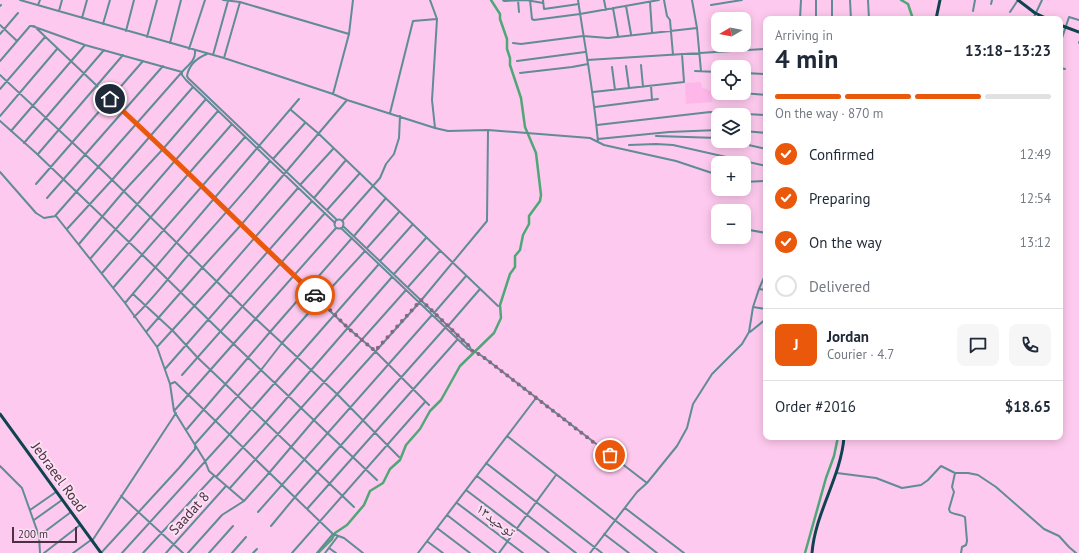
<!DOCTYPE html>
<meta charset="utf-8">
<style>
:root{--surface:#fff;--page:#f6f6f7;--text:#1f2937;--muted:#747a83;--line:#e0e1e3;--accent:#ea580c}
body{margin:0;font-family:"PT Sans","Noto Naskh Arabic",sans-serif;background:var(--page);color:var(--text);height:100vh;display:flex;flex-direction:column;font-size:15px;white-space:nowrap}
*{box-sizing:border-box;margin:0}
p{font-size:13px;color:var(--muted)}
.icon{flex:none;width:22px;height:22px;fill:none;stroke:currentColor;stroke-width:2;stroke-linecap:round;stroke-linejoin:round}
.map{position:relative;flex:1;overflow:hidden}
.panel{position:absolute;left:763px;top:16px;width:300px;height:424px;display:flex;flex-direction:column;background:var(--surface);border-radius:8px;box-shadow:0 2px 10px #0003}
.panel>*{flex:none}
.needle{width:26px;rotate:260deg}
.buttons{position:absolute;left:711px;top:12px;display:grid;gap:8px}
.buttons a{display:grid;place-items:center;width:40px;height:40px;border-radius:8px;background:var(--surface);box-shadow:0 2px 10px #0003;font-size:20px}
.scale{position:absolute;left:12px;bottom:10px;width:65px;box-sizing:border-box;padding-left:4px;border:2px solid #4b3143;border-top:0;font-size:11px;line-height:14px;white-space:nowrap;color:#4b3143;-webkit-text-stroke:3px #fbe0f3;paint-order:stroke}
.pin{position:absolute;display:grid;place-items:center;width:34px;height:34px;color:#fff;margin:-17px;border:2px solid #fff;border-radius:50%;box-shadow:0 1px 4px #0007}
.courier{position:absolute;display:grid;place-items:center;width:40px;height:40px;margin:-20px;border:3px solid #ea580c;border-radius:50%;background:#fff;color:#222;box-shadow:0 1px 5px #0007}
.headline em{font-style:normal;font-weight:700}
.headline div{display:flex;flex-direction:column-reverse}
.headline{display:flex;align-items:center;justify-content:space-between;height:68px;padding:0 12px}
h1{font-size:26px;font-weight:700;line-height:30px}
.bar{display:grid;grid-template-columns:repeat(4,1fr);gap:6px 4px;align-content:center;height:48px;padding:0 12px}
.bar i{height:5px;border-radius:3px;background:var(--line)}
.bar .selected{background:var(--accent)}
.bar p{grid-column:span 4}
.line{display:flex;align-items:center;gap:10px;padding:0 12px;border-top:1px solid var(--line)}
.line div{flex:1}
.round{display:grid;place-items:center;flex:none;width:42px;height:42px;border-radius:8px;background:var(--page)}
ol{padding:0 12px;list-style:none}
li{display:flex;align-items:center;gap:12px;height:44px}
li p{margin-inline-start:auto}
li .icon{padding:4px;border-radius:50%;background:var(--accent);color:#fff;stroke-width:4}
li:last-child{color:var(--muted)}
li i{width:22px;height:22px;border:2px solid var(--line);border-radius:50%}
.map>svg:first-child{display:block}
.built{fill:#ffb7ea}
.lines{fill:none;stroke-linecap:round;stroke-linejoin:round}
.canal{stroke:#4fa777;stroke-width:2.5}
.minor{stroke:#608b97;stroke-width:2}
.major{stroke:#0f4350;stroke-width:3}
.done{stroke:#8a667f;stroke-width:4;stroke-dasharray:0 7.2}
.route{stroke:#ea580c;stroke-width:5}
.labels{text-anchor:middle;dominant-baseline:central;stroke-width:4;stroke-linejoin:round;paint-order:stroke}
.street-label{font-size:14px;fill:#4b3143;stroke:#fbe0f3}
</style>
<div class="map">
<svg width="1079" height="553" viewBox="0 0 1079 553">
<rect width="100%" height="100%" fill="#fec9ee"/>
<path class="built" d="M701 82 702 88 708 89V91L711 90 712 102 686 104 685 83Z"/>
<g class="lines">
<path class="canal" d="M901 0 908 4 913 19
M318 553 332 539 335 533 347 525 364 505 370 491 383 483 390 469 400 460 406 445 420 429 430 411 441 400 460 366 494 333 501 318 500 305 510 274 515 267V256L520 250 523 235 529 224V216L540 201 541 195 536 153 525 127 521 98 510 65V58L507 49V39L500 19V14L491 0
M805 553 826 478 834 456 838 437"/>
<path class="minor" d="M20 0 224 58 333 94 347 100 435 128 448 131 488 130 590 138 604 145 676 161 718 175
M223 0 240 2 349 34
M430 0 437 19 432 100 435 128
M503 0 504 1 526 0 543 3
M518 0 519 12
M530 0 532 19 534 20 580 14 659 0
M543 0 544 9 579 4
M578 0C585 47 594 94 598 142
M604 0 606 10
M664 0 667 16 670 20 673 55
M692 0 697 28 701 71
M816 0V19
M832 0V19
M850 0 851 19
M868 0 869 19
M650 2 652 32
M991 4 992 0
M38 5 40 0
M711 5 742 0
M0 6 1 5
M626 6 631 34
M613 8 618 36
M59 11 62 0
M973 11 975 0
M1010 12 1018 0
M82 18 87 0
M800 19 801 0
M1033 19 1042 0
M103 24 110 0
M0 25 17 41
M34 26 215 198 293 276 348 328 375 351 429 405
M126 31 134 0
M0 34 18 13
M147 37 157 0
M170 43 181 0
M513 43 521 44 583 36 608 38 697 28
M1079 43V42
M1060 44 1069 17 1079 20
M189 49 205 0
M195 51C196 60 188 65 182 72V75L186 80 335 223
M207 54C197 58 189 64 187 76L188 78 337 220
M213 55 228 1
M1060 57 1062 58
M224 58 240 2
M587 60 766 49
M0 61 30 26H32L85 45 182 72 55 216
M517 61 585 52
M641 65 643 87
M626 66 629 88
M612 67 615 90
M1060 68 1065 69
M695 71 718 72
M520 73 572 67 588 64
M744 73 766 74
M0 75 106 174 243 307 337 394 399 457
M651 86 652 100
M0 89 45 37
M712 91H718
M593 92 684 82 682 54
M742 93 766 95
M333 94 349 34 353 0
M595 107 658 99
M291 110 319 134 498 306
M390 113 413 21 437 19
M0 116 57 49
M0 121 36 153 155 267 221 332 377 480
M597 125 710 112 766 115
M11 131 85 45
M744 131 766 133
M656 136 718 138
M598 139 669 132 718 130
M731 141 766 149
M24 143 104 50
M629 145 656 144 673 145 766 166
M38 154 123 55
M273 159 305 123
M0 172 36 213 44 218 56 216 125 303 157 347 170 384 174 411 205 461 209 471 244 501
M744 182 766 181
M36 184 143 61
M300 185 333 149
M47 198 163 66
M314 198 346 160
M327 210 360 173
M334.5 224a4.5 4.5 0 1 1 9 0a4.5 4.5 0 1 1-9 0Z
M342 221 380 178 386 164 394 154 399 138 400 116
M343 226 470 347 471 350
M341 228 468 349 474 351 482 356 647 483
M67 229 112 180 193 87
M744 229 766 233
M354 236 386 198
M79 244 124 191 163 149 206 99
M367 248 399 212
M90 259 218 111
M380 261 413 224
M102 273 232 124
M394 274 426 238
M408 287 440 251
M113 288 245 137
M759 289 766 290
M133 294 173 331 198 358 354 507
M125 303 299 99
M753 307 766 309
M434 313 466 276
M134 317C152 300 167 280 183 261 212 228 242 195 270 161
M448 326 480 289
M146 332 202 268 241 225 347 100
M750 332 766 319
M157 347 217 281 298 188
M165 369 312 201
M182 375 325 213
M170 384 175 382 333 534 344 538 363 553
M174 411 336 228
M187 429 270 332 352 238
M507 436 657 553
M486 463 602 553
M0 466 22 488 39 536 40 553
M837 473 876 478 902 488 921 485 928 480 941 466 955 473H968L978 475 996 487 1044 529 1059 536 1069 547 1076 553
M955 473 952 487 954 492 949 509 950 512C955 515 960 514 965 517L967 541 966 545 962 547 961 553
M477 476 576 553
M216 477 266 422 392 277
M230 488 406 290
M466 490 549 553
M121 496 183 553
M457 503 523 553
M625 508 684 553
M307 509 457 340
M30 510 56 492
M258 512 432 315
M447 515 496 553
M34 520 62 500
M271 526 295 497 445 328
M437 528 470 553
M604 534 629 553
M39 536 71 512
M92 541 176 413
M428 542 443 553
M329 548 336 553
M44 553 80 525
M73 553 91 540
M101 553 179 468 195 449V444L261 370 282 343 320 300 365 251
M122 553 230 434 379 264
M143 553 214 476
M166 553 226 486
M188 553 222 515 244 501 269 473 314 420 419 303 487 221 488 130
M209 553 233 526
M232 553 246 537
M253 553 257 549
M292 553 425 402
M317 553 333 534
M325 553 338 536
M418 553 536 398
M499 553 556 475
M590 553 637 492 647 483 677 446 687 428 693 404 712 374 742 344 749 332 753 307 759 289 766 273"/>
<path class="major" d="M1018 0 1035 13 1048 19
M936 19 940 0
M1060 25 1079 32
M0 414 101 553
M812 553C815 513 841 477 844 437"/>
</g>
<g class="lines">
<path class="done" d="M315 295 348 328 375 351 421 300 470 347 471 350 482 356 610 455"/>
<path class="route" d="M110 99C180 163 246 231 315 295"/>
</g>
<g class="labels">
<g class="street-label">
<text transform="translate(59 477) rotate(54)">Jebraeel Road</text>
<text transform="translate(189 513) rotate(-48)">Saadat 8</text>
<text transform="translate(496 520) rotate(37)">توحید۱۳</text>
</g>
</g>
</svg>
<div class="buttons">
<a><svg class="needle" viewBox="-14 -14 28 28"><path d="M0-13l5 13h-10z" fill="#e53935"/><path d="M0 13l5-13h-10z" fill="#747a83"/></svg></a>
<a><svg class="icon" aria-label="locate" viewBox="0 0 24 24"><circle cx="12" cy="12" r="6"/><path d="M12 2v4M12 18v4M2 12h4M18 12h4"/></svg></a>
<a><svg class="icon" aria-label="layers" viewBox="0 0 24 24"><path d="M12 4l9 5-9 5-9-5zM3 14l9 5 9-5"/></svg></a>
<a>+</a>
<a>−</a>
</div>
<div class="scale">200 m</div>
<div class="pin" style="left:610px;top:455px;background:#ea580c"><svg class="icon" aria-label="bag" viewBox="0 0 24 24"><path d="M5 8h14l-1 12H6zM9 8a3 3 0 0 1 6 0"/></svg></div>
<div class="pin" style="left:110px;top:99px;background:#1f2937"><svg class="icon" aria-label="home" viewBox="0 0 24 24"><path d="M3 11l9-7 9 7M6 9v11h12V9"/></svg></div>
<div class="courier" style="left:315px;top:295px"><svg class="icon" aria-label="car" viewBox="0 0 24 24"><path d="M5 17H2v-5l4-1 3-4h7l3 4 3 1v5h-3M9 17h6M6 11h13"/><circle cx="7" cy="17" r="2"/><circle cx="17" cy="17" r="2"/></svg></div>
<section class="panel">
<div class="headline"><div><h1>4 min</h1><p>Arriving in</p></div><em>13:18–13:23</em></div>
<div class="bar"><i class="selected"></i><i class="selected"></i><i class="selected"></i><i></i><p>On the way · 870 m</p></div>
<ol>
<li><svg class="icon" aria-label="check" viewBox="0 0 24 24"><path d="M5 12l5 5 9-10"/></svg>Confirmed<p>12:49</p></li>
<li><svg class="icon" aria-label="check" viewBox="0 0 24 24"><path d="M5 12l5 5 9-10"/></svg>Preparing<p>12:54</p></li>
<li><svg class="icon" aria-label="check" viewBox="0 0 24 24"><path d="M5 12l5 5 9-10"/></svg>On the way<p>13:12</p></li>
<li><i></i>Delivered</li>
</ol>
<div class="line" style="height:72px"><b class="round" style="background:var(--accent);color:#fff">J</b><div><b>Jordan</b><p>Courier · 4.7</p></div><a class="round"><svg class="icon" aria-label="chat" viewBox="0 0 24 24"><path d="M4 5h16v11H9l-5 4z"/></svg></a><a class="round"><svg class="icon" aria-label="phone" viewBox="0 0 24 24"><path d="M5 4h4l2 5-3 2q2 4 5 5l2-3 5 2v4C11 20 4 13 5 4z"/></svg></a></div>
<div class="line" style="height:52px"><div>Order #2016</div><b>$18.65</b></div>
</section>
</div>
